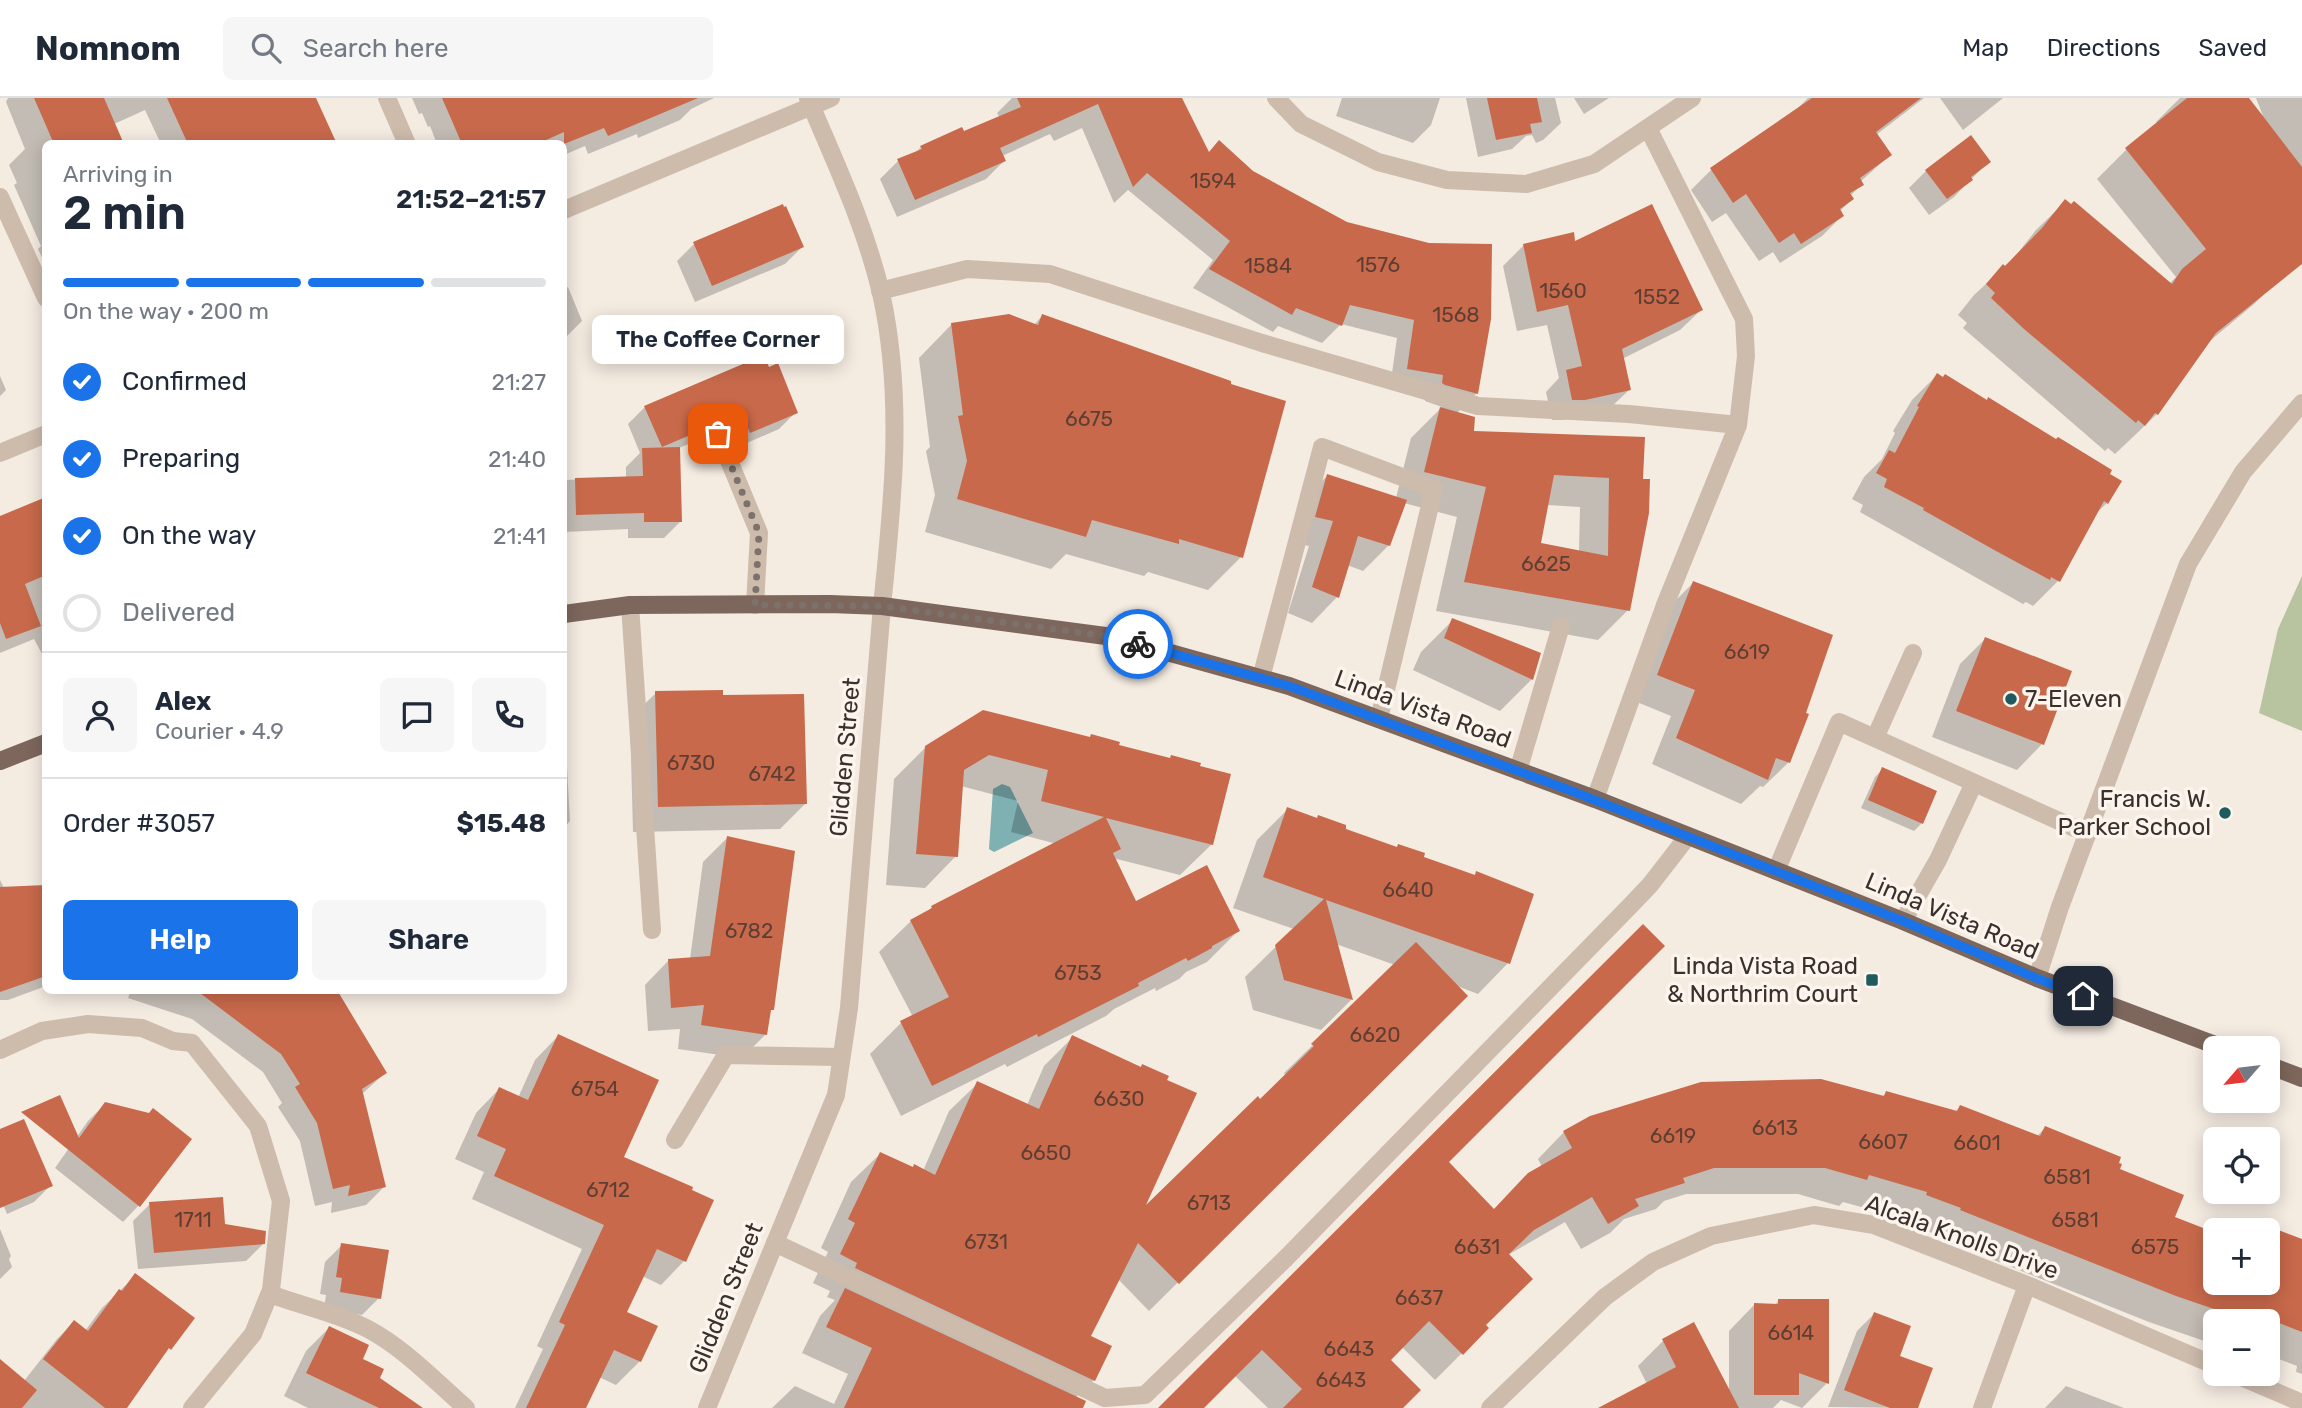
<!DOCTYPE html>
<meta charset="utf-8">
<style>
:root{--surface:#fff;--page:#f6f6f7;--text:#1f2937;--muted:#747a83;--line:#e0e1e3;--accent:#1a73e8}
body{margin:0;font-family:Rubik,sans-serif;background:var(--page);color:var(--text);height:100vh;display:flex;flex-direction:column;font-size:26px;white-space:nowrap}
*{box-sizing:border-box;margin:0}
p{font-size:23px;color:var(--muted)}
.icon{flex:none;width:38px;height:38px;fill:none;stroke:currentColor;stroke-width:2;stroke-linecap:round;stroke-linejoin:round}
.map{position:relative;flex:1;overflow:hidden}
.drawer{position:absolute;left:42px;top:42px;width:525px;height:854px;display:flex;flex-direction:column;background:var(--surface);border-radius:10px;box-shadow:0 4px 18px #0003}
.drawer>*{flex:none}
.needle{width:46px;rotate:242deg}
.tools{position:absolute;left:2203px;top:938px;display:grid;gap:14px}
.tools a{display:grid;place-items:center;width:77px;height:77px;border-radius:10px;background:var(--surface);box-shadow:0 4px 18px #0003;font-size:35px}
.pin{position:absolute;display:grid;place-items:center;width:60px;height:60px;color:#fff;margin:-30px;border-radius:14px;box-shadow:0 4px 10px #0006}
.courier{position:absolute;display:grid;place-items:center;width:70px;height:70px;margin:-35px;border:5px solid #1a73e8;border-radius:50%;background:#fff;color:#222;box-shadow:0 2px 9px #0007}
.bubble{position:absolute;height:49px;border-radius:10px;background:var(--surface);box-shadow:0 4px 18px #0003;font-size:23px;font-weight:600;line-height:49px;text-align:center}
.headline em{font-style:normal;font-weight:600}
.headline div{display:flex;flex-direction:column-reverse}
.headline{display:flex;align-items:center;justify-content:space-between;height:119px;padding:0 21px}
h1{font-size:46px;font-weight:600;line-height:52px}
.bar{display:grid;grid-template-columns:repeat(4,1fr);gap:10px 7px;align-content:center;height:84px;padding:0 21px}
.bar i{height:9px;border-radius:5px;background:var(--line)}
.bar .active{background:var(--accent)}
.bar p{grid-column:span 4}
.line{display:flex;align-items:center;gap:18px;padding:0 21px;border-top:2px solid var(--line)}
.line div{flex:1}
.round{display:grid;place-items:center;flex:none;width:74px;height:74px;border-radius:10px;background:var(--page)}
ol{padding:0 21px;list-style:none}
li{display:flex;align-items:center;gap:21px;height:77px}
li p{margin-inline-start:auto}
li .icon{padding:7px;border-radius:50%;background:var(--accent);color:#fff;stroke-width:4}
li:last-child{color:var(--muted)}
li i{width:38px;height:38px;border:4px solid var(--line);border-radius:50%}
.cta{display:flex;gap:14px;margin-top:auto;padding:14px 21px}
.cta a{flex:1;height:80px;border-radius:10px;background:var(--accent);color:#fff;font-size:28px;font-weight:600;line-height:80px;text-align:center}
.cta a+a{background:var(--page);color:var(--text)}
header{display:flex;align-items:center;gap:42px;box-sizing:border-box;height:98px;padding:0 35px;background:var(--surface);border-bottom:2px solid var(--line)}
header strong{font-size:33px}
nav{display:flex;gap:38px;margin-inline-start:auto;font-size:24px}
.search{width:490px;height:63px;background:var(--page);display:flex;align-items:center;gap:18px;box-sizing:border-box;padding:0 24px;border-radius:10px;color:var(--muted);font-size:26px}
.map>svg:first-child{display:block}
.green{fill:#b8c4a0}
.water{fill:#7fb0b2}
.shadow{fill:#0003;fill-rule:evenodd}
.building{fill:#c8694b;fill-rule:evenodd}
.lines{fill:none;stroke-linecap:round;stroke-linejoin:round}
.service{stroke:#cdbbac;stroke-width:18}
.minor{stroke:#cdbbac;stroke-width:18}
.tertiary{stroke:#cdbbac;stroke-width:18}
.primary{stroke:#7d675c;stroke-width:18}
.done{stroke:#7c716b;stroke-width:7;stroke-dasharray:0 12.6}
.route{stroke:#1a73e8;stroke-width:9}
.poi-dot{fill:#1f5a5e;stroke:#fbf5ee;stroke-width:2.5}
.labels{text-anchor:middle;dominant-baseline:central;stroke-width:7;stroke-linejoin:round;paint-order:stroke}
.number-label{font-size:21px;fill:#5e3e33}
.poi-label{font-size:24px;fill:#3b302b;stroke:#fbf5ee;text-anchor:end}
.street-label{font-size:24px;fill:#3b302b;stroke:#fbf5ee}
</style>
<header>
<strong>Nomnom</strong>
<div class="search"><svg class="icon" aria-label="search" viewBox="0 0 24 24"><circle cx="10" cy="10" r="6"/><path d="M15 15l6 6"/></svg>Search here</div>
<nav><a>Map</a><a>Directions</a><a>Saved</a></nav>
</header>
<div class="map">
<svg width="2302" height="1310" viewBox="0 0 2302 1310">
<rect width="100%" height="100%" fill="#f4ebe1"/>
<path class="green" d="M2302 478V633L2259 615 2278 531Z"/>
<path class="water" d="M1002 686 1010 689 1033 735 994 754 989 751 993 691Z"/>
<path class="shadow" d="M8 0H314L335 46H161L145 12 114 26 122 46H46V168L38 151 41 148 14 87 17 85 9 67 25 51 6 4Z
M412 0H714L691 11 680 22 638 40 637 36 588 56 585 48 564 57V46H437L430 28 428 29 422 15 419 16Z
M1012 0H1180L1208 56 1252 74 1347 126 1477 295 1457 315 1473 335 1643 341 1628 512 1598 542 1436 513 1457 419 1404 405 1389 447 1363 473 1347 467 1337 499 1312 525 1288 515 1309 448 1291 444 1302 403 1327 378 1396 400 1411 340 1442 309 1425 303 1426 295 1390 289 1397 240 1341 226 1322 245 1278 228 1273 234 1193 190 1213 162 1128 92 1114 105 1082 30 1054 43 1050 36 1002 58 1004 63 986 81 897 119 880 81 898 63 914 56 921 49 963 36 1000 20 997 15ZM1547 407 1580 409 1579 454 1539 446Z
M1342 0H1440L1431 27 1413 45 1336 18Z
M1466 0H1555L1561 25 1543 42 1536 45 1532 37 1526 38 1512 51 1478 59Z
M1574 0H1609L1584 16Z
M1808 0H1924L1876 37 1890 57 1860 84 1862 86 1850 98 1852 101 1839 114 1842 118 1822 138 1780 165 1773 154 1759 163 1726 115 1712 124 1691 92 1711 72 1791 17Z
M1940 0H2003L1963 32Z
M2180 0H2248L2263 18 2256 0H2302V159L2253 207 2205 247 2157 316 2115 356 2108 350 2105 353 1963 230 1967 225 1958 217 1974 197 2013 161 2036 132 2066 103 2169 186 2176 179 2097 81 2126 52 2158 26 2156 24Z
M1988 64 1954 99 1929 117 1909 90 1926 73Z
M694 146 802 149 785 166 695 204 677 163Z
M1573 146 1701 212 1680 232 1622 261 1629 292 1608 312 1563 322H1552L1546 294 1559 280 1547 227 1517 233 1503 168 1524 147Z
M568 189 582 223 564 241V191Z
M1042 218 1241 459 1208 492 1148 474 1144 478 1066 456 1051 471 925 434 935 397 926 353 930 349 919 260 951 227H1034Z
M768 271 796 314 779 331 733 351 725 331 679 350 681 423 664 440H628V431L564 434V382L626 380V369L640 355 628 326 645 309Z
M1937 277 2107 405 2093 418 2058 483 2033 508 2026 504 2023 506 1860 414 1863 407 1852 401 1864 379 1882 361 1895 335 1893 333 1912 302Z
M0 278 6 292 0 298Z
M46 401V554L42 556 34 541 0 555V422Z
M1693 485 1789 664 1763 689 1760 688 1741 706 1652 666 1671 618 1632 602 1668 510Z
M1453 522 1532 581 1500 613 1413 572 1421 554Z
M1985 541 2070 574 2042 646 2017 672 1932 639 1960 566Z
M656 595 722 599 805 706 780 731 633 734 630 620Z
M564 617 570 723 564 730Z
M1117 648 1212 746 1180 777 1113 760 1135 806 1238 833 1207 864 1186 874 1179 881 1156 893 1155 890 1114 911 1106 918 1007 969 1005 966 901 1018 870 956 901 925 913 919 879 854 911 823 926 815 932 809 1057 746 1011 734 1018 703 961 688 956 758 925 790 886 787 894 681 926 649Z
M1883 671 1922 725 1914 733 1861 710 1875 679Z
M1288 711 1473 778 1477 775 1508 865 1478 896 1457 888 1466 898 1149 1213 1118 1181 1089 1239 1094 1282 1075 1300 1081 1310H772L795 1288 834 1306 848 1276 802 1255 820 1218 835 1202 827 1199 830 1193 813 1185 828 1154 821 1150 851 1084 880 1056 912 1071 923 1073 949 1013 978 985 1027 1007 1044 968 1073 939 1141 1114 1286 978 1284 975 1395 867 1336 846 1351 902 1321 932 1253 912 1245 879 1294 831 1233 810 1257 742Z
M727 740 772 911 769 914 766 936 742 960 678 951 680 931 648 933 645 887 669 862 690 861 703 764Z
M0 782 4 790 46 789V888L8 902H0Z
M50 892H81L50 894Z
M131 892H335L385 975 362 996 384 1089 366 1107 331 1115 332 1104 315 1108 300 1043 278 1009 282 1005 263 974 192 921 128 900Z
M558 938 622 1059 712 1103 684 1163 661 1187 642 1178 625 1215 656 1229 640 1263 616 1287 599 1279 584 1310H515L543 1251 537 1248 582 1151 472 1101 484 1074 455 1061 476 1015 499 991 518 1000 535 962Z
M1886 995 1955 1014 1960 1009 2036 1039 2045 1030 2118 1072 2173 1120 2216 1185H2268V1132H2247L2255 1125 2295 1140 2302 1151V1276L2296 1274 2297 1268 2268 1257V1223H2216V1247L2149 1224 1934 1138 1935 1136 1900 1123 1901 1120 1843 1104 1839 1108 1798 1096H1686L1664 1103 1656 1111 1624 1121 1610 1135 1581 1151 1565 1124 1508 1157 1484 1227 1487 1230 1435 1282 1401 1248 1388 1262 1401 1310H1268L1234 1277 1202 1310H1161L1447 1064 1494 1113 1542 1069 1538 1061 1564 1034 1882 999Z
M105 1006 139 1107 123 1124 55 1070 88 1023Z
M0 1032 51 1087 34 1104 7 1116 0 1099Z
M150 1106 223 1128 263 1146 246 1163 138 1171 133 1123Z
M0 1131 11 1158 9 1161 12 1169 0 1181Z
M342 1147 379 1200 362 1217 324 1211 326 1197 320 1196 325 1164Z
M135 1178 125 1310H0V1266L24 1283 57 1241 74 1224 85 1233 102 1210Z
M1779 1203H1827V1285L1802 1310 1781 1302 1773 1310H1602L1647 1286 1638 1268 1663 1243 1693 1226 1729 1294V1233L1754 1207H1774Z
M1874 1216 1898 1259 1916 1310 1828 1309 1857 1233Z
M329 1230 378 1281 420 1310H308L284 1298 306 1253Z
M2066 1288 2124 1310H2045Z"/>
<path class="building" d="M34 0H104L124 46H54Z
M167 0H316L337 46H188Z
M442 0H698L608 38 604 30 564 46V34L537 46H462Z
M1017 0H1182L1209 54 1219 42 1253 73 1347 124 1429 145 1492 146 1491 221 1478 296 1445 287 1442 285 1443 277 1407 271 1414 222 1350 207 1342 228 1296 210 1292 217 1209 171 1230 143 1147 75 1133 89 1098 6 1000 50 1006 63 915 102 897 61 922 51 920 48 962 29 964 33 1021 9Z
M1487 0H1537L1542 24 1530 26 1532 35 1496 42Z
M1812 0H1921L1876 34 1892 57 1860 80 1864 87 1850 95 1854 101 1840 111 1844 118 1801 146 1794 135 1779 145 1746 96 1733 105 1710 70Z
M2187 0H2249L2302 69V166L2216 235 2158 317 2155 315 2145 328 2138 322 2136 325 2024 231 1991 200 1995 195 1986 186 2003 166 2005 168 2042 130 2065 101 2071 106 2074 103 2172 186 2182 171 2206 151 2125 50Z
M1971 37 1991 64 1971 79 1973 82 1947 101 1925 72Z
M783 106 784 109 786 108 804 149 712 188 693 144Z
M1652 106 1703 212 1622 251 1631 292 1585 302H1572L1566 272 1582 268 1568 207 1537 214 1523 146 1574 134 1575 143Z
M1009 216 1038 227 1042 216 1231 283V286L1286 303 1243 460 1179 441V446L1092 422 1086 439 957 401 967 363 958 318 963 317 951 225Z
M764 257 769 269 778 265 798 315 750 335 742 315 662 349 644 308Z
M1937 275 1943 279 1945 276 1987 302 1988 299 2056 341 2058 339 2112 372 2110 376 2122 383 2108 406 2104 403 2060 484 2051 479 2050 482 1996 453 1923 412 1924 410 1884 389 1887 381 1876 375 1889 352 1895 355 1919 309 1917 308Z
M1440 309 1475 319 1474 333 1645 339 1643 381H1650L1649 415 1630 513 1464 484 1486 389 1424 374ZM1554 377 1609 380 1608 458 1541 445Z
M680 349 682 424H644V415L576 417 575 380 643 378 642 350Z
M1327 376 1407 402 1390 448 1358 438 1339 500 1312 489 1333 423 1315 419Z
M46 399V477L25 486 41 528 6 541 0 525V418Z
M1693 483 1833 537 1806 615 1809 616 1790 665 1776 660 1768 682 1676 640 1695 592 1657 577Z
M1452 520 1541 555 1533 582 1444 540Z
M1985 539 2072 573 2044 647 1956 613Z
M723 592V597L804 596 807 706 658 709 655 593Z
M983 612 1090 639 1091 636 1120 644 1119 647 1170 660 1171 657 1201 665 1200 668 1231 676 1213 747 1106 720 1121 751 1113 755 1136 803 1207 767 1240 833 1212 848V850L1188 863 1186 860 1138 885 1139 888 1038 939 1037 936 932 988 900 923 949 899 910 822 932 810 931 808 1104 719 1041 703 1048 672 989 657 964 672 958 759 916 756 925 648Z
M1882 669 1937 693 1923 726 1868 702Z
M1287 709 1317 720 1318 717 1346 727V731L1397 749 1398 746 1425 755 1424 759 1475 777 1476 773 1534 796 1510 866 1326 802 1353 902 1284 882 1275 847 1324 801 1263 779Z
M727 738 795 753 774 912H771L767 937 701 927 704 907 671 910 668 861 710 858Z
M46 787V878L0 894V789Z
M1643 826 1665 848 1449 1064 1494 1111 1528 1075 1572 1050 1563 1033 1590 1018 1701 984 1821 981 1884 998 1886 993 1957 1013 1960 1007 2040 1038 2045 1028 2121 1059 2119 1065 2122 1066 2120 1071 2184 1097 2175 1119 2216 1135V1185H2268V1128L2302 1141V1234L2274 1223H2249L2176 1198 1960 1112 1961 1110 1926 1097 1927 1094 1869 1077 1867 1082 1825 1070H1714L1683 1080 1685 1085 1635 1101 1639 1108 1608 1126 1592 1099 1534 1132 1509 1156 1533 1181 1486 1227 1489 1230 1463 1257 1429 1223 1391 1262 1421 1292 1403 1310H1283L1302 1291 1262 1252 1204 1310H1158Z
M1416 844 1468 898 1179 1186 1138 1145 1091 1238 1112 1248 1095 1283 855 1170 857 1165 840 1156 855 1125 848 1121 880 1054 913 1069 914 1066 935 1077 977 983 1039 1011 1072 937 1141 969 1142 966 1169 978 1167 982 1197 995 1146 1107 1258 998 1260 1001 1314 948 1311 946Z
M196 892H337L387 975 362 991 386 1089 348 1098 350 1087 333 1091 317 1025 295 989 300 986 281 956Z
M558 936 659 982 624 1059 693 1089 692 1092 714 1102 686 1164 657 1151 627 1214 658 1228 641 1264 614 1252 586 1310H526L565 1227 559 1224 604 1127 494 1078 506 1051 477 1038 499 989 528 1002Z
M60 997 79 1040 105 1004 149 1015 153 1010 192 1041 140 1109 21 1014Z
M24 1021 53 1088 0 1110V1031Z
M223 1099 225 1126 266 1133 265 1146 154 1155 149 1104Z
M341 1145 389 1152 381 1201 340 1194 342 1180 336 1179Z
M135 1175 195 1220 171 1252 169 1250 127 1310H105L43 1261 74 1222 88 1233 119 1191 122 1193Z
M845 1190 1086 1303 1083 1310H844L872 1250 826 1229Z
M1778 1201H1829V1286L1799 1275V1297H1754V1205L1778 1206Z
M1874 1214 1911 1228 1900 1258 1933 1270 1918 1310H1890L1844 1292Z
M1694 1224 1739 1310H1598L1676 1269 1662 1241Z
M329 1228 369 1247 363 1261 384 1271 380 1280 423 1310H379L306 1275Z
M0 1261 37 1292 22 1310H0Z"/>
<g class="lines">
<path class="service" d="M880 193 967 171 1050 176 1262 245 1478 308 1629 316 1738 327
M718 336 759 435 755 507
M630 507 652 832
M1261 580 1322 349 1434 391 1379 621
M1875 640 1913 555
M1518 673 1561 528
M1595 701 1665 507 1738 327 1746 258 1744 221 1648 30
M1776 773 1839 624 2088 736
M1903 823 1938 762 1974 685
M675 1042 726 957 841 959
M775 1145 1105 1300 1145 1297 1286 1160 1630 808 1650 787 1688 738
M270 1196C302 1208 337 1215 368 1231 404 1250 435 1283 466 1310"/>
<path class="minor" d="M387 0 407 46
M1276 0 1301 26 1378 64 1447 82 1526 86 1594 66 1692 0
M0 99 46 200
M564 112 831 0
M0 355 46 336
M2037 880 2060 809 2188 466 2243 374 2302 305
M0 952 42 933 88 926 142 930 173 943 192 945 258 1028 281 1103 271 1192 253 1236 192 1310
M2234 1276 2302 1305
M707 1310 836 997 849 910 882 508
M1490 1310 1605 1199 1653 1164 1711 1138 1814 1117 1874 1127 2027 1187 2216 1268
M1982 1310 2027 1187"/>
<path class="tertiary" d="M808 0C835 64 865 127 881 195 904 298 893 404 882 508"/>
<path class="primary" d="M564 516 630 507 830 506 882 508 1113 539 1289 588 1595 701 1903 823 2037 880 2223 950
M0 663 46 645
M2268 967 2302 980"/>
</g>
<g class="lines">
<path class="done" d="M718 336 759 435 755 507 882 508 1113 539 1138 546"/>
<path class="route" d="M1138 546 1289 588 1569 692 1903 823 2036 880 2083 898"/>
</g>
<g class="poi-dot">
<circle cx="2011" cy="601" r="7"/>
<circle cx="2225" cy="715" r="7"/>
<rect x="1865" y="875" width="14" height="14" rx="3.5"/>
</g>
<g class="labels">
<g class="number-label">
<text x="1213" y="82">1594</text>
<text x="1378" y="166">1576</text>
<text x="1268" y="167">1584</text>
<text x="1563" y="192">1560</text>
<text x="1657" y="198">1552</text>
<text x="1456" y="216">1568</text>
<text x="1089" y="320">6675</text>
<text x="1546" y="465">6625</text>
<text x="1747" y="553">6619</text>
<text x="691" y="664">6730</text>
<text x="772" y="675">6742</text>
<text x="1408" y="791">6640</text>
<text x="749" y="832">6782</text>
<text x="1078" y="874">6753</text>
<text x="1375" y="936">6620</text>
<text x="595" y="990">6754</text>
<text x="1119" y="1000">6630</text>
<text x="1775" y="1029">6613</text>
<text x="1673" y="1037">6619</text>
<text x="1883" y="1043">6607</text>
<text x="1977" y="1044">6601</text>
<text x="1046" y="1054">6650</text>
<text x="2067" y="1078">6581</text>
<text x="608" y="1091">6712</text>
<text x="1209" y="1104">6713</text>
<text x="193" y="1121">1711</text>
<text x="2075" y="1121">6581</text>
<text x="986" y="1143">6731</text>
<text x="1477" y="1148">6631</text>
<text x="2155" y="1148">6575</text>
<text x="1419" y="1199">6637</text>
<text x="1791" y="1234">6614</text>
<text x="1349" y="1250">6643</text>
<text x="1341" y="1281">6643</text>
</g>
<g class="poi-label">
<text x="2025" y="601" text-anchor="start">7-Eleven</text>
<text x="2211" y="701">Francis W.<tspan x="2211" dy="28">Parker School</tspan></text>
<text x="1858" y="868">Linda Vista Road<tspan x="1858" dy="28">&amp; Northrim Court</tspan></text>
</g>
<g class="street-label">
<text transform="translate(1423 611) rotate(20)">Linda Vista Road</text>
<text transform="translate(845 659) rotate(-85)">Glidden Street</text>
<text transform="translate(1952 818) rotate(23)">Linda Vista Road</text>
<text transform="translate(1962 1139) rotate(20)">Alcala Knolls Drive</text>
<text transform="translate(726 1200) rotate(-68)">Glidden Street</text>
</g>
</g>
</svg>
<div class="tools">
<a><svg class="needle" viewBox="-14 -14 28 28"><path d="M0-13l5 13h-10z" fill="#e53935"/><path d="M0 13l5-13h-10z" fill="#747a83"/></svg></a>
<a><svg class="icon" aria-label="locate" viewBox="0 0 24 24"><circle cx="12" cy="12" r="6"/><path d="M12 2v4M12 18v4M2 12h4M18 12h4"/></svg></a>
<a>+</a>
<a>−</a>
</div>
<div class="pin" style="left:718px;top:336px;background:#ea580c"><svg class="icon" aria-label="bag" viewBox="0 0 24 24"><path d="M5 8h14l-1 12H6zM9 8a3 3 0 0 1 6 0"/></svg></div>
<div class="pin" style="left:2083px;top:898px;background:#1f2937"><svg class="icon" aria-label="home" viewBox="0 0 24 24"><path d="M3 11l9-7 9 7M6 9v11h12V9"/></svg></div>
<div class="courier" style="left:1138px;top:546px"><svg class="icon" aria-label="bike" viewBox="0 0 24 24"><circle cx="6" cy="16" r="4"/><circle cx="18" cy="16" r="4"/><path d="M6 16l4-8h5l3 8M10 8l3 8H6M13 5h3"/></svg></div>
<div class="bubble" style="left:592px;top:217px;width:252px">The Coffee Corner</div>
<section class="drawer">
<div class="headline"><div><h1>2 min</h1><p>Arriving in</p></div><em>21:52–21:57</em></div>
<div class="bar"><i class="active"></i><i class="active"></i><i class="active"></i><i></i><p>On the way · 200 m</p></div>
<ol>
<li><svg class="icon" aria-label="check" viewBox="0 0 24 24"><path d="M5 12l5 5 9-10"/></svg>Confirmed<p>21:27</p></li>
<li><svg class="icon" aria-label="check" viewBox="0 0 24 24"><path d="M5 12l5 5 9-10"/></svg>Preparing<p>21:40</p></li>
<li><svg class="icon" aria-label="check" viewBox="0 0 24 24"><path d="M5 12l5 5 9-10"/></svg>On the way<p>21:41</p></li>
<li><i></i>Delivered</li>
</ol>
<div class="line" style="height:126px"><a class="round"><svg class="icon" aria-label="person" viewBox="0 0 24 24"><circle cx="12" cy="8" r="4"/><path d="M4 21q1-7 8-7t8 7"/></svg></a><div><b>Alex</b><p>Courier · 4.9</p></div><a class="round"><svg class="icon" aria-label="chat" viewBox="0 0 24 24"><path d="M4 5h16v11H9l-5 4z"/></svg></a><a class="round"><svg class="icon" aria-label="phone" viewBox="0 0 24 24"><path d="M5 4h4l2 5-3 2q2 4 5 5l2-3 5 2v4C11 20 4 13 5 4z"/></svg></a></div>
<div class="line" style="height:91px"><div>Order #3057</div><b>$15.48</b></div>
<div class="cta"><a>Help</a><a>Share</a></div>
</section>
</div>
